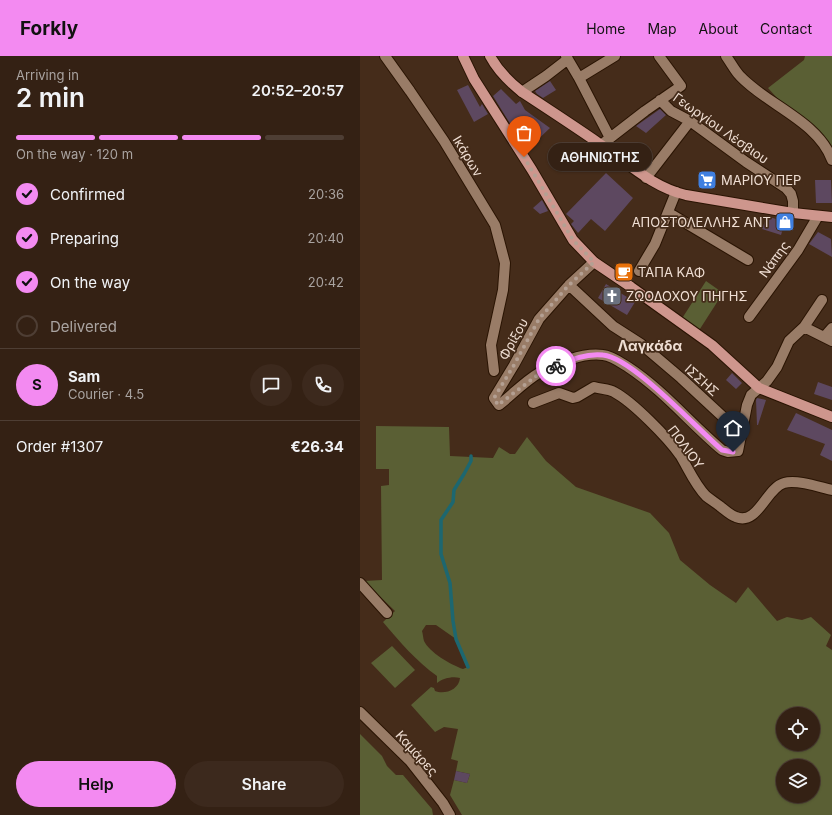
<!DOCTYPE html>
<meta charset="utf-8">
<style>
:root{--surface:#342114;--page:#3c291d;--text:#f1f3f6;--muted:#a9a3a0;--line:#4e3e34;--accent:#f38af1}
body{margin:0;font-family:Inter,sans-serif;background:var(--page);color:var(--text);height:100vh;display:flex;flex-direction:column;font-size:15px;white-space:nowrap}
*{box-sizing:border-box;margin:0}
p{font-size:13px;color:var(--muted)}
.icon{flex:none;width:22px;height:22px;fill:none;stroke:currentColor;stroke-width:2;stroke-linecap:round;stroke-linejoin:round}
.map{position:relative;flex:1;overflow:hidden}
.side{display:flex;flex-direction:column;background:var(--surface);width:360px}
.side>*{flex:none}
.fabs{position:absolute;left:416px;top:651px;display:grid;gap:8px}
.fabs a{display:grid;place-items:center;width:44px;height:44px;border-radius:50%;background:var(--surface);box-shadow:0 1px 3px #0004,0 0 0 1px var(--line);font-size:20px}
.pin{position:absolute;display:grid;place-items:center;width:34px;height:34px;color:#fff;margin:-41px -17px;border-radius:50% 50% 50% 0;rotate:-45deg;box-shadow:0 0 4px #0007}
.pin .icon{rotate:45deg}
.courier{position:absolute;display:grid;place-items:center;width:40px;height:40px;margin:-20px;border:3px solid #f38af1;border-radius:50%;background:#fff;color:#222;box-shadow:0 1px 5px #0007}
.bubble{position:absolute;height:28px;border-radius:14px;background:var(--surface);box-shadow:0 1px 3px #0004,0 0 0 1px var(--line);font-size:13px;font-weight:600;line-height:28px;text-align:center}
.summary em{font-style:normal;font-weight:600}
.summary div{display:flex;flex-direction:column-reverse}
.summary{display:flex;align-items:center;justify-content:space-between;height:68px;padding:0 16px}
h1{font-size:26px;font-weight:600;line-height:30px}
.bar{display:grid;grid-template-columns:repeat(4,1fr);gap:6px 4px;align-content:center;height:48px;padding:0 16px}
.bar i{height:5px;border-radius:3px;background:var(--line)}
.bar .current{background:var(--accent)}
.bar p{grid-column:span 4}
.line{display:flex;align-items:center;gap:10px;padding:0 16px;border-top:1px solid var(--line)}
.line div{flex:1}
.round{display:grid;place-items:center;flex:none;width:42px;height:42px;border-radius:21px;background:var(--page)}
ol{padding:0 16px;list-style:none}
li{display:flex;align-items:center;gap:12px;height:44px}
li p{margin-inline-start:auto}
li .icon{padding:4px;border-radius:50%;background:var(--accent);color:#111;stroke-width:4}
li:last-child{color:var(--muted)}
li i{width:22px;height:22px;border:2px solid var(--line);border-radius:50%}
.cta{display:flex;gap:8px;margin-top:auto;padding:8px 16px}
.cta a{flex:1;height:46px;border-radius:24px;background:var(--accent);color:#111;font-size:16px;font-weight:600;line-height:46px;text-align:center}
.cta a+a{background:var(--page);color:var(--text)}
header{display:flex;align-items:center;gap:24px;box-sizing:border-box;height:56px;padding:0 20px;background:var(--accent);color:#111}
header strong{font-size:19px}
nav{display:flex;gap:22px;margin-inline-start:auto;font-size:14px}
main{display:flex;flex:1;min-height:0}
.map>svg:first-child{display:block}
.green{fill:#5a5f34;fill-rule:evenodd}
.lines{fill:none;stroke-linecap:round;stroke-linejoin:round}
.stream{stroke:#1d6770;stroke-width:3.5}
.building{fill:#5d4860}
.minor-casing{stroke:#2a1403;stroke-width:12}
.major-casing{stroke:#2a1403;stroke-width:12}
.minor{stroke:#997c67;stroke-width:10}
.major{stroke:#ce968d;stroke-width:10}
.done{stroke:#b4a093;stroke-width:4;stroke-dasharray:0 7.2}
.route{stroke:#f38af1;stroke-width:5}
.labels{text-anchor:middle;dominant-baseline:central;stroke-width:3.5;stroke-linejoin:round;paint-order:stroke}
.street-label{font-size:13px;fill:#f0dfd4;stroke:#452c1a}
.poi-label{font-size:13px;fill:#f0dfd4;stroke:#452c1a;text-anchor:start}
.neighbourhood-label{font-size:14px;font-weight:bold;fill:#f0dfd4;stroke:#452c1a}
</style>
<header>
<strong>Forkly</strong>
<nav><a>Home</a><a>Map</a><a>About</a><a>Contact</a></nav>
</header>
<main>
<section class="side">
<div class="summary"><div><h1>2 min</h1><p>Arriving in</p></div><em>20:52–20:57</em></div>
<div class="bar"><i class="current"></i><i class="current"></i><i class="current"></i><i></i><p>On the way · 120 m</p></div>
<ol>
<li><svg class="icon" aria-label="check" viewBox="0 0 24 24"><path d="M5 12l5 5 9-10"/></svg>Confirmed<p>20:36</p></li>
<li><svg class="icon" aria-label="check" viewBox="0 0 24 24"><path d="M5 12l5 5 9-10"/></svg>Preparing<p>20:40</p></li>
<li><svg class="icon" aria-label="check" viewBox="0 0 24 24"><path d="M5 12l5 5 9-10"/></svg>On the way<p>20:42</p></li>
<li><i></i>Delivered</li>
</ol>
<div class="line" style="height:72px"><b class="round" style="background:var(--accent);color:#111">S</b><div><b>Sam</b><p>Courier · 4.5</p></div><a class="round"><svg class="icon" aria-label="chat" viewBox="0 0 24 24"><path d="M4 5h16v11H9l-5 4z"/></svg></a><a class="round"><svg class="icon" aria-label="phone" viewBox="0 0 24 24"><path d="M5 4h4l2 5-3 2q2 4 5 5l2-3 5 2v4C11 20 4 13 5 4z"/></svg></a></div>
<div class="line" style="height:52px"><div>Order #1307</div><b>€26.34</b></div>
<div class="cta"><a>Help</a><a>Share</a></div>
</section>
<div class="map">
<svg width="472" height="759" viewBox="0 0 472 759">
<rect width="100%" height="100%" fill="#452c1a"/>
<path class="green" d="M445 0H472V91L418 43 408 32 444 4Z
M346 225 363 237 338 276 321 264Z
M16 370 89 371 90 400 133 402 139 391 150 398H155L167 381 186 405 216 431 290 457 309 477 320 504 350 529 376 547 388 531 417 565 427 561 442 564 451 561 471 579 466 590 472 594V759H102L90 739 94 724 107 727 110 718 96 715 98 705 91 703 98 673 84 671 75 676 51 649 71 631 74 632 75 635C84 639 99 634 100 622 93 620 83 622 77 627V620C56 605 40 586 23 566L35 555 4 525 22 524 21 430 29 429V413H16ZM66 569H76L96 583 107 608 108 611 103 613C91 609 69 596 64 585 63 582 63 578 62 575ZM423 658H453V688H423ZM423 710H453V740H423Z
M32 590 55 614 35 632 11 607Z
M0 678 22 700 27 710 36 719H43L72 753 73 759H0Z"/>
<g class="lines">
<path class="stream" d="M108 611 96 583 93 565 90 527 81 498V464L93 446 94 434 104 418 111 405V400"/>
</g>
<path class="building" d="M190 25 196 34 183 42 177 38 175 35Z
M108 29 120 51 122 48 128 58 114 66 97 34Z
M141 33 156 48 160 45 165 54 190 72 172 89 160 71 154 74 133 40Z
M300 53 306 59 286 77 276 70Z
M246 117 273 142 245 175 231 163 218 177 211 168 214 165 206 158Z
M455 124H471L472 147H456Z
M182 144 188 155 180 158 173 152Z
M407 160 425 166 421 179 402 173Z
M458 176 471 183 472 201 449 188Z
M246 228 275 246 267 259 238 242Z
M372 317 382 327 376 333 366 324Z
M458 326 472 331V344L454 338Z
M397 342 406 344 398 369H397L396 344Z
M436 357 472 374V405L460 399 465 388 427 374Z
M96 715 110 718 107 727 94 724Z"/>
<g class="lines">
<defs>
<path id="minor" d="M25 0 50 35 84 85 135 169 145 207 143 234 131 289 134 315
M206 0 219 22 250 82
M366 0C371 7 375 15 380 20 407 49 458 65 472 104
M219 22 255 0
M162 36 186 20 208 3
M300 44 311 55 330 65 386 106 426 132 431 138 433 145V157
M241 89 285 55 321 30 299 0
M286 122 330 65
M309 157 388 204
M234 206 209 229 179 263 154 309 134 342 139 349C152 339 165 325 179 317 198 307 222 296 243 299 252 300 260 306 268 311 303 334 330 367 362 394L368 396 378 395 387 349 391 339 407 325 417 311 429 285 444 271 462 244
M279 215 295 188 316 136
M209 229 253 270 281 288 321 322 362 360 380 381
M389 261 438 194 458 160
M444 271 472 285
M465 280 472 272
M173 347 199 337 213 342 217 341 234 331C240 333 249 333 254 336 273 346 308 382 320 399 328 412 335 429 346 440 351 444 356 447 361 451 365 454 370 459 376 461 398 470 406 432 424 427 437 423 459 431 472 434
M0 527 27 557
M0 656 50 705 83 747 90 759"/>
<path id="major" d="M103 0 114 23 172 114 213 184 234 206 271 231 352 289 399 332 472 361
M130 0C138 15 148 25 162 36 188 53 214 70 240 88 268 107 292 131 326 139L433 157 472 161"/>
</defs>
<use href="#minor" class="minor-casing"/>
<use href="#major" class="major-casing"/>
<use href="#minor" class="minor"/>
<use href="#major" class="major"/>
</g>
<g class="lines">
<path class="done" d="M164 101 213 184 234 206 209 229 179 263 154 309 134 342 138 349 179 318 196 310"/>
<path class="route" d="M196 310C211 303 227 297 243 299 273 302 337 373 362 394L373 396"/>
</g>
<defs>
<symbol id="supermarket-square" viewBox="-11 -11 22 22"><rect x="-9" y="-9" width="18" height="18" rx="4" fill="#3f7fe0" stroke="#452c1a"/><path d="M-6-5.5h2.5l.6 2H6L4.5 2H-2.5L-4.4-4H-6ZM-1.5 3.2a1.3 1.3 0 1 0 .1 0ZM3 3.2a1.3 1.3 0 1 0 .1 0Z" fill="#fff"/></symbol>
<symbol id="shop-square" viewBox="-11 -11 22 22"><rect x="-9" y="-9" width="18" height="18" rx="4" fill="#3f7fe0" stroke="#452c1a"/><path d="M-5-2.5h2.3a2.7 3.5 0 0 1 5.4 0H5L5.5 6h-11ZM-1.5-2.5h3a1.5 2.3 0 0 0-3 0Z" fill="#fff"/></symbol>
<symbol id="cafe-square" viewBox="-11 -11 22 22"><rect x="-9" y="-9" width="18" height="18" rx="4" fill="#e8710a" stroke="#452c1a"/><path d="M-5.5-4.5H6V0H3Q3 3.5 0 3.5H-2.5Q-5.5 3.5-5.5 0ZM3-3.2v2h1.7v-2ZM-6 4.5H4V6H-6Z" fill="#fff"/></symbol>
<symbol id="church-square" viewBox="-11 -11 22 22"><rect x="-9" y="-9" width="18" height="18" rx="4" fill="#6b7280" stroke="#452c1a"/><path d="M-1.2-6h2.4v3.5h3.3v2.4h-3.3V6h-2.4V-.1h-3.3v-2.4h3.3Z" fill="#fff"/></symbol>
</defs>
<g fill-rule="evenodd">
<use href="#supermarket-square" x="336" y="113" width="22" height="22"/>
<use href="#shop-square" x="414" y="155" width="22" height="22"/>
<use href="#cafe-square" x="253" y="205" width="22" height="22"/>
<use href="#church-square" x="241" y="229" width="22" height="22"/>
</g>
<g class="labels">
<g class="street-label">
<text transform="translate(361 72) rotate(35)">Γεωργίου Λέσβιου</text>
<text transform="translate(108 100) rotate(59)">Ικάρων</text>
<text transform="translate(414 203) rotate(-54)">Νάπης</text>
<text transform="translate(153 283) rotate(-61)">Φρίξου</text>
<text transform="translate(342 324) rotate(42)">ΙΣΣΗΣ</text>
<text transform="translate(326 391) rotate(53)">ΠΟΛΙΟΥ</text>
<text transform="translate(57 697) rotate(48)">Καμάρες</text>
</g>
<g class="poi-label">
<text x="361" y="124">ΜΑΡΙΟΥ ΠΕΡ</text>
<text x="411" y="166" text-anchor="end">ΑΠΟΣΤΟΛΕΛΛΗΣ ΑΝΤ</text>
<text x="278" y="216">ΤΑΠΑ ΚΑΦ</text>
<text x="266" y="240">ΖΩΟΔΟΧΟΥ ΠΗΓΗΣ</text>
</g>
<g class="neighbourhood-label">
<text x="290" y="289">Λαγκάδα</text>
</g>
</g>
</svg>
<div class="fabs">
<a><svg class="icon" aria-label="locate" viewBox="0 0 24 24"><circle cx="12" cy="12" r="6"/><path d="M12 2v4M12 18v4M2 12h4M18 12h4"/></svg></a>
<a><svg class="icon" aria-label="layers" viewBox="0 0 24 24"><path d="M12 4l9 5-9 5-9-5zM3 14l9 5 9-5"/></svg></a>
</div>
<div class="pin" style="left:164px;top:101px;background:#ea580c"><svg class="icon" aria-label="bag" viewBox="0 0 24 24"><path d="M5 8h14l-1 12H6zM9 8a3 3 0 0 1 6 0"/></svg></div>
<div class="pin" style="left:373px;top:396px;background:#1f2937"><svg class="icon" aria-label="home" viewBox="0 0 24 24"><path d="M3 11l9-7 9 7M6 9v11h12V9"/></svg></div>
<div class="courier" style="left:196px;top:310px"><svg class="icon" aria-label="bike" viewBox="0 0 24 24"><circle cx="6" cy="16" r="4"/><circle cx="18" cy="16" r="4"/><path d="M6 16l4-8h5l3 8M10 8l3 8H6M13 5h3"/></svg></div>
<div class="bubble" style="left:188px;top:87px;width:104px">ΑΘΗΝΙΩΤΗΣ</div>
</div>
</main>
